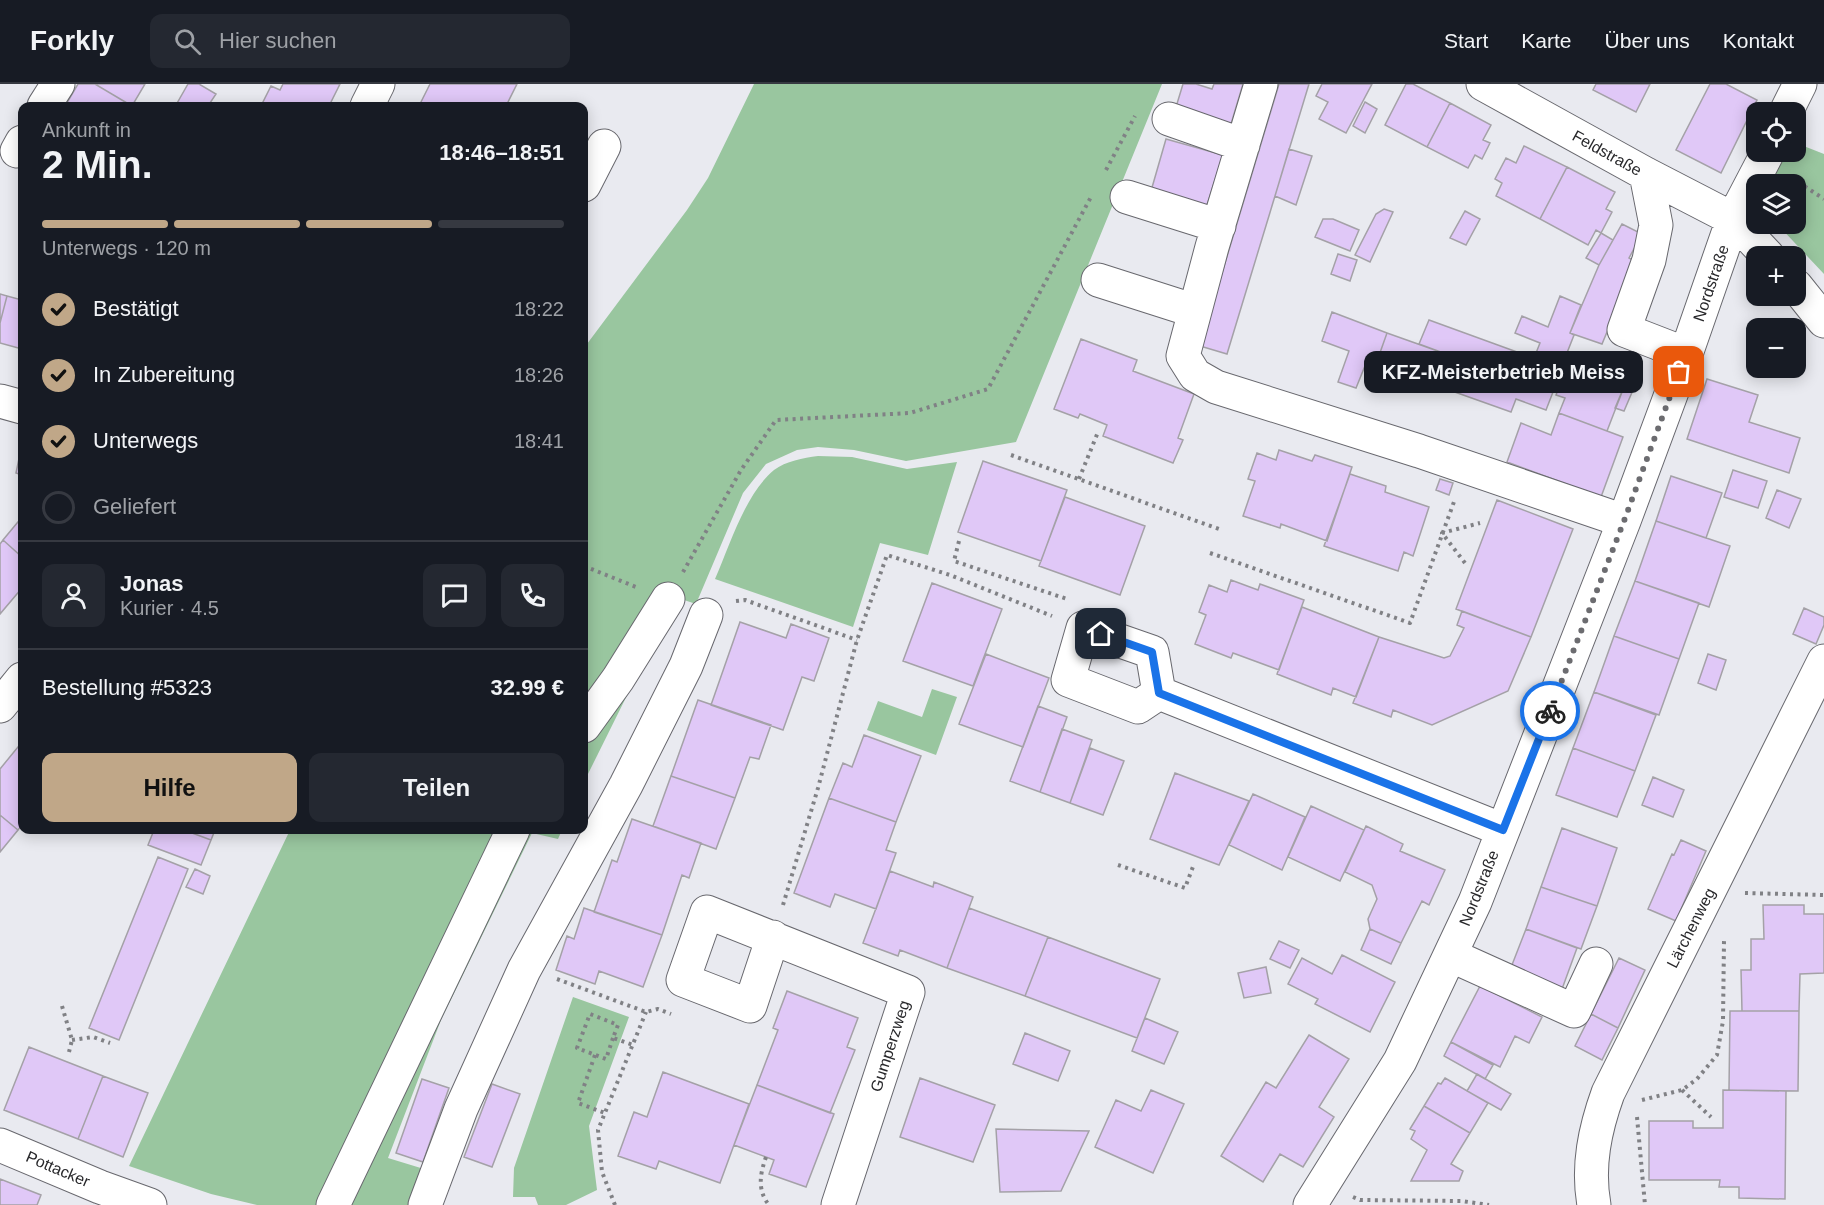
<!DOCTYPE html>
<html lang="de">
<meta charset="utf-8">
<style>
:root{--surface:#171b24;--page:#242831;--text:#f1f3f6;--muted:#9ea1a6;--line:#363941;--accent:#c0a788}
body{margin:0;font-family:Helvetica,sans-serif;background:var(--page);color:var(--text);height:100vh;display:flex;flex-direction:column;font-size:22px;white-space:nowrap}
*{box-sizing:border-box;margin:0}
p{font-size:20px;color:var(--muted)}
.icon{flex:none;width:33px;height:33px;fill:none;stroke:currentColor;stroke-width:2;stroke-linecap:round;stroke-linejoin:round}
.map{position:relative;flex:1;overflow:hidden}
.sheet{position:absolute;left:18px;top:18px;width:570px;height:732px;display:flex;flex-direction:column;background:var(--surface);border-radius:12px;box-shadow:0 3px 15px #0003}
.sheet>*{flex:none}
.buttons{position:absolute;left:1746px;top:18px;display:grid;gap:12px}
.buttons a{display:grid;place-items:center;width:60px;height:60px;border-radius:12px;background:var(--surface);box-shadow:0 3px 15px #0003;font-size:30px}
.pin{position:absolute;display:grid;place-items:center;width:51px;height:51px;color:#fff;margin:-26px;border-radius:12px;box-shadow:0 3px 9px #0006}
.courier{position:absolute;display:grid;place-items:center;width:60px;height:60px;margin:-30px;border:4px solid #1a73e8;border-radius:50%;background:#fff;color:#222;box-shadow:0 2px 8px #0007}
.bubble{position:absolute;height:42px;border-radius:12px;background:var(--surface);box-shadow:0 3px 15px #0003;font-size:20px;font-weight:800;line-height:42px;text-align:center}
.summary em{font-style:normal;font-weight:800}
.summary div{display:flex;flex-direction:column-reverse}
.summary{display:flex;align-items:center;justify-content:space-between;height:102px;padding:0 24px}
h1{font-size:39px;font-weight:800;line-height:45px}
.bar{display:grid;grid-template-columns:repeat(4,1fr);gap:9px 6px;align-content:center;height:72px;padding:0 24px}
.bar i{height:8px;border-radius:4px;background:var(--line)}
.bar .current{background:var(--accent)}
.bar p{grid-column:span 4}
.line{display:flex;align-items:center;gap:15px;padding:0 24px;border-top:2px solid var(--line)}
.line div{flex:1}
.round{display:grid;place-items:center;flex:none;width:63px;height:63px;border-radius:12px;background:var(--page)}
ol{padding:0 24px;list-style:none}
li{display:flex;align-items:center;gap:18px;height:66px}
li p{margin-inline-start:auto}
li .icon{padding:6px;border-radius:50%;background:var(--accent);color:#111;stroke-width:4}
li:last-child{color:var(--muted)}
li i{width:33px;height:33px;border:3px solid var(--line);border-radius:50%}
.primary-button{display:flex;gap:12px;margin-top:auto;padding:12px 24px}
.primary-button a{flex:1;height:69px;border-radius:12px;background:var(--accent);color:#111;font-size:24px;font-weight:800;line-height:69px;text-align:center}
.primary-button a+a{background:var(--page);color:var(--text)}
header{display:flex;align-items:center;gap:36px;box-sizing:border-box;height:84px;padding:0 30px;background:var(--surface);border-bottom:2px solid var(--line)}
header strong{font-size:28px}
nav{display:flex;gap:33px;margin-inline-start:auto;font-size:21px}
.search{width:420px;height:54px;background:var(--page);display:flex;align-items:center;gap:15px;box-sizing:border-box;padding:0 21px;border-radius:12px;color:var(--muted);font-size:22px}
.map>svg:first-child{display:block}
.green{fill:#99c69f}
.building{fill:#e0c8f7;stroke:#a4a1a7;stroke-width:1.5}
.lines{fill:none;stroke-linecap:round;stroke-linejoin:round}
.minor-casing{stroke:#68686e;stroke-width:35}
.path{stroke:#808185;stroke-width:4;stroke-dasharray:3 4.5;stroke-linecap:butt}
.minor{stroke:#fff;stroke-width:33}
.done{stroke:#6c6c70;stroke-width:6;stroke-dasharray:0 10.8}
.route{stroke:#1a73e8;stroke-width:8}
.labels{text-anchor:middle;dominant-baseline:central;stroke-width:5;stroke-linejoin:round;paint-order:stroke}
.street-label{font-size:16px;fill:#28282b;stroke:#fff}
</style>
<header>
<strong>Forkly</strong>
<div class="search"><svg class="icon" aria-label="search" viewBox="0 0 24 24"><circle cx="10" cy="10" r="6"/><path d="M15 15l6 6"/></svg>Hier suchen</div>
<nav><a>Start</a><a>Karte</a><a>Über uns</a><a>Kontakt</a></nav>
</header>
<div class="map">
<svg width="1824" height="1121" viewBox="0 0 1824 1121">
<rect width="100%" height="100%" fill="#e9eaf0"/>
<path class="green" d="M754 0H1162L1016 358 906 377 854 366 818 363 797 366 766 380 743 409 696 520 678 514 668 529 584 698V264L687 126 708 94Z
M1796 59 1824 70V190L1777 140H1796V100H1771L1783 68H1796Z
M818 372 852 373 907 385 957 378 928 471 880 459 853 543 715 495C730 461 745 410 774 386 786 377 803 374 818 372Z
M932 605 957 613 936 671 867 646 878 617 922 633Z
M290 746H562L558 755 532 749 441 936 388 1074 424 1085 410 1121H257L211 1110 129 1082Z
M573 913 629 933 589 1042 597 1106 566 1121H538L535 1113H513L514 1084Z"/>
<path class="building" d="M78 0H95L132 22H65Z
M95 0H145L132 22Z
M188 0H199L216 10 208 22 176 21Z
M283 0H340L329 22H272L263 18 271 2 280 6Z
M430 0H517L506 22H419Z
M1183 0H1196L1212 5 1214 0H1243L1231 40 1176 23Z
M1279 0H1309L1227 270 1200 262Z
M1322 0H1372L1346 49 1319 35 1328 18 1316 12Z
M1406 0H1413L1450 19 1427 63 1385 41Z
M1596 0H1650L1636 28 1593 6Z
M1710 0H1726L1757 16 1721 89 1676 66Z
M1365 18 1377 25 1365 49 1353 42Z
M1450 19 1491 41 1483 56 1490 59 1482 75 1475 71 1468 84 1427 63Z
M1166 55 1223 71 1206 124 1151 107Z
M1524 62 1567 83 1540 135 1496 112 1502 99 1495 95 1506 74 1516 79Z
M1289 65 1312 72 1296 121 1275 112Z
M1567 83 1615 108 1606 125 1612 128 1601 149 1596 146 1588 161 1540 135Z
M1384 125 1393 128 1370 178 1355 171 1376 130Z
M1465 127 1480 135 1466 161 1450 154Z
M1323 135H1333L1359 146 1350 167 1315 153Z
M1622 140 1642 150 1629 174 1636 178 1602 260 1570 249 1599 181Z
M1601 149 1613 156 1599 181 1586 174Z
M1338 170 1357 176 1350 197 1331 190Z
M0 210 7 212 0 239Z
M7 212 22 216V265L0 259V239Z
M1560 212 1581 221 1570 249 1574 251 1563 279 1536 269 1540 259 1515 249 1522 232 1548 243Z
M1332 228 1387 249 1376 280 1367 277 1356 304 1338 298 1349 267 1322 257Z
M1429 236 1517 268 1508 293 1419 260Z
M1387 249 1553 308 1546 326 1516 315 1511 328 1376 280Z
M1081 255 1137 276 1133 287 1194 310 1178 354 1183 356 1173 379 1103 352 1107 341 1080 330 1078 334 1054 325Z
M1567 281 1624 303 1607 347 1559 329 1565 314 1556 311Z
M1707 295 1758 311 1749 338 1800 354 1789 389 1687 355Z
M1624 303 1633 306 1624 327 1615 324Z
M1559 329 1623 353 1601 413 1507 378 1521 339 1551 351Z
M22 360V391L16 389Z
M1279 366 1312 377 1315 371 1352 383 1327 457 1281 440 1280 444 1243 432 1255 397 1248 395 1257 369 1276 376Z
M983 377 1067 406 1041 477 958 448Z
M1733 386 1767 397 1758 424 1724 413Z
M1350 390 1386 402 1385 408 1429 423 1413 472 1404 468 1398 487 1324 462Z
M1671 392 1722 409 1706 454 1656 437Z
M1440 395 1453 399 1449 411 1436 406Z
M1777 406 1801 415 1789 444 1766 434Z
M1065 413 1145 442 1120 511 1039 482Z
M1497 416 1573 445 1531 553 1456 525Z
M22 433V473L3 456Z
M1656 437 1730 462 1709 523 1635 497Z
M3 456 22 473V504L0 530V460Z
M1231 496 1258 506 1260 500 1304 516 1279 586 1233 569 1231 574 1195 560 1206 531 1199 528 1209 501 1227 508Z
M1635 497 1699 519 1679 575 1614 552Z
M932 499 1002 525 973 602 903 577Z
M1302 523 1379 553 1356 613 1333 604 1331 611 1277 590Z
M1804 524 1824 533V541L1816 560 1793 550Z
M1462 527 1531 553 1508 607 1432 641 1393 626 1391 633 1353 619 1379 553 1444 574 1450 572 1464 544 1457 541Z
M740 538 786 554 791 540 829 554 814 597 802 593 783 646 711 621Z
M1614 552 1679 575 1659 631 1594 608Z
M986 570 1049 594 1023 663 959 640Z
M1708 570 1726 576 1716 606 1698 599Z
M1594 608 1656 631 1635 687 1573 664Z
M698 616 771 641 759 675 750 673 735 714 671 692Z
M1038 622 1067 633 1040 708 1010 697Z
M1062 645 1092 656 1070 719 1040 708Z
M864 651 921 672 896 738 829 714 843 679 852 683Z
M22 658V741L18 746 0 731V685Z
M1090 664 1124 677 1103 731 1070 719Z
M1573 664 1635 687 1617 733 1556 711Z
M1175 689 1249 717 1219 781 1150 755Z
M671 692 735 714 716 765 653 742Z
M1653 693 1684 706 1673 733 1642 721Z
M1253 710 1305 733 1282 786 1229 761Z
M829 714 896 738 886 766 896 769 876 825 835 810 830 823 794 809Z
M1311 722 1364 746 1340 797 1288 773Z
M0 731 18 746 0 768Z
M632 735 701 759 689 794 682 791 662 851 594 828 612 776 617 778Z
M1366 742 1403 760 1400 767 1445 786 1429 821 1422 817 1401 859 1370 845 1368 835 1377 815 1372 801 1345 788Z
M1562 744 1617 764 1597 822 1541 803Z
M154 746H184L211 756 201 781 148 761Z
M184 746H215L211 756Z
M1681 756 1706 767 1676 837 1648 825 1672 770 1674 771Z
M158 773 188 785 119 956 89 944Z
M195 785 210 792 203 810 186 803Z
M890 787 933 803 934 798 973 813 947 884 900 866 898 872 863 859Z
M1541 803 1597 822 1581 865 1526 845Z
M1763 821H1804V830H1824V889L1800 890 1799 927H1742L1741 886H1751V855H1764Z
M584 824 662 851 643 903 599 887 595 900 556 886 567 852 574 855Z
M969 824 1048 853 1025 912 947 884Z
M1370 845 1401 859 1391 880 1361 866Z
M1526 845 1577 864 1562 905 1510 886Z
M1048 853 1160 895 1137 954 1025 912Z
M1279 857 1299 866 1290 884 1270 875Z
M1342 871 1395 898 1370 948 1315 920 1318 915 1288 900 1302 874 1332 890Z
M1619 874 1645 886 1618 944 1591 930Z
M1266 883 1271 909 1244 914 1238 889Z
M1480 902 1542 933 1529 959 1515 952 1500 983 1451 958Z
M787 907 858 934 847 963 855 966 830 1029 757 1001 778 946 773 944Z
M1730 927H1799L1798 1007 1729 1006Z
M1591 930 1618 944 1602 976 1575 962Z
M1145 934 1178 948 1164 980 1132 967Z
M1025 949 1070 967 1058 997 1013 980Z
M1309 951 1349 975 1319 1023 1334 1033 1303 1083 1280 1070 1263 1098 1221 1072 1266 998 1276 1004Z
M1451 958 1493 981 1485 995 1444 972Z
M29 963 103 992 78 1055 4 1026Z
M663 988 749 1020 720 1099 659 1077 656 1085 618 1072 634 1028 647 1033Z
M1477 990 1511 1010 1501 1026 1467 1007Z
M103 992 148 1009 123 1073 78 1055Z
M920 994 995 1021 973 1078 900 1053Z
M1445 994 1488 1019 1470 1049 1424 1022 1438 999 1441 1000Z
M422 995 449 1004 423 1078 396 1069Z
M492 1000 520 1010 492 1083 464 1073Z
M757 1001 834 1030 806 1103 769 1090 774 1076 734 1061Z
M1151 1006 1184 1020 1153 1089 1095 1063 1116 1016 1141 1027Z
M1723 1006 1786 1007 1785 1115 1739 1114V1103H1719L1720 1096H1649V1037H1693V1044H1723Z
M1424 1022 1470 1049 1451 1080 1463 1087 1459 1097H1411L1427 1066 1411 1055 1415 1047 1410 1045Z
M996 1045 1089 1047 1061 1107 1000 1108Z
M0 1095 41 1111 37 1121H0Z"/>
<g class="lines">
<defs>
<path id="minor" d="M1261 0 1212 163 1183 272 1195 291 1216 303 1419 367 1624 437
M1483 0 1646 90 1733 135 1768 172
M44 22 58 0
M367 22 378 0
M1786 28 1800 0
M1169 35 1243 61
M17 67 22 58
M1646 90 1656 141 1649 176 1624 246 1686 270
M584 101 604 62
M1127 113 1219 142
M1098 196 1195 227
M1796 202 1824 237
M0 317 22 323
M1083 544 1152 568 1159 609 1138 623 1068 596Z
M1159 609 1503 746
M0 622 22 595
M584 642 618 595 668 515
M773 853 750 922 683 896 707 828 908 908 838 1121
M1450 871 1574 927 1596 880
M0 1061 100 1103 150 1121
M333 1121 513 746
M425 1121 461 1025 524 886 626 701 686 582 706 531
M1310 1121 1400 977 1475 818 1624 437 1686 270 1733 135 1768 68
M1594 1121C1587 1082 1595 1045 1608 1009L1824 577"/>
</defs>
<use href="#minor" class="minor-casing"/>
<path class="path" d="M1106 86 1135 32
M1792 94 1824 115
M1011 371 1219 445
M1079 395 1098 348
M959 457 954 477 1067 515
M1210 469 1410 539 1455 415
M1465 479 1442 449 1480 439
M584 482 636 503
M683 488 741 386 776 336 910 329 988 305 1092 111
M736 517 745 516 857 556
M1118 781 1185 804 1194 780
M1745 809 1824 811
M783 821 818 704 857 556 887 471 950 491 1052 532
M557 895 646 928 658 925 671 930
M62 922 72 956 69 968
M613 954 606 975 577 964 590 930 618 941 613 954 633 961
M72 956 93 953 110 959
M595 971 578 1019 605 1029
M1682 1006 1711 1033
M1642 1016 1682 1006 1697 995 1717 971 1723 937 1724 857
M1637 1033 1645 1121
M766 1073C760 1090 757 1106 769 1121
M1353 1113 1360 1116 1462 1117 1489 1121
M615 1121 602 1088 598 1046 646 928"/>
<use href="#minor" class="minor"/>
</g>
<g class="lines">
<path class="done" d="M1550 627 1624 437 1679 288"/>
<path class="route" d="M1101 550 1152 568 1159 609 1503 746 1550 627"/>
</g>
<g class="labels">
<g class="street-label">
<text transform="translate(1607 69) rotate(29)">Feldstraße</text>
<text transform="translate(1711 199) rotate(-71)">Nordstraße</text>
<text transform="translate(1479 804) rotate(-68)">Nordstraße</text>
<text transform="translate(1691 844) rotate(-63)">Lärchenweg</text>
<text transform="translate(890 962) rotate(-72)">Gumperzweg</text>
<text transform="translate(58 1085) rotate(23)">Pottacker</text>
</g>
</g>
</svg>
<div class="buttons">
<a><svg class="icon" aria-label="locate" viewBox="0 0 24 24"><circle cx="12" cy="12" r="6"/><path d="M12 2v4M12 18v4M2 12h4M18 12h4"/></svg></a>
<a><svg class="icon" aria-label="layers" viewBox="0 0 24 24"><path d="M12 4l9 5-9 5-9-5zM3 14l9 5 9-5"/></svg></a>
<a>+</a>
<a>−</a>
</div>
<div class="pin" style="left:1679px;top:288px;background:#ea580c"><svg class="icon" aria-label="bag" viewBox="0 0 24 24"><path d="M5 8h14l-1 12H6zM9 8a3 3 0 0 1 6 0"/></svg></div>
<div class="pin" style="left:1101px;top:550px;background:#1f2937"><svg class="icon" aria-label="home" viewBox="0 0 24 24"><path d="M3 11l9-7 9 7M6 9v11h12V9"/></svg></div>
<div class="courier" style="left:1550px;top:627px"><svg class="icon" aria-label="bike" viewBox="0 0 24 24"><circle cx="6" cy="16" r="4"/><circle cx="18" cy="16" r="4"/><path d="M6 16l4-8h5l3 8M10 8l3 8H6M13 5h3"/></svg></div>
<div class="bubble" style="left:1364px;top:267px;width:279px">KFZ-Meisterbetrieb Meiss</div>
<section class="sheet">
<div class="summary"><div><h1>2 Min.</h1><p>Ankunft in</p></div><em>18:46–18:51</em></div>
<div class="bar"><i class="current"></i><i class="current"></i><i class="current"></i><i></i><p>Unterwegs · 120 m</p></div>
<ol>
<li><svg class="icon" aria-label="check" viewBox="0 0 24 24"><path d="M5 12l5 5 9-10"/></svg>Bestätigt<p>18:22</p></li>
<li><svg class="icon" aria-label="check" viewBox="0 0 24 24"><path d="M5 12l5 5 9-10"/></svg>In Zubereitung<p>18:26</p></li>
<li><svg class="icon" aria-label="check" viewBox="0 0 24 24"><path d="M5 12l5 5 9-10"/></svg>Unterwegs<p>18:41</p></li>
<li><i></i>Geliefert</li>
</ol>
<div class="line" style="height:108px"><a class="round"><svg class="icon" aria-label="person" viewBox="0 0 24 24"><circle cx="12" cy="8" r="4"/><path d="M4 21q1-7 8-7t8 7"/></svg></a><div><b>Jonas</b><p>Kurier · 4.5</p></div><a class="round"><svg class="icon" aria-label="chat" viewBox="0 0 24 24"><path d="M4 5h16v11H9l-5 4z"/></svg></a><a class="round"><svg class="icon" aria-label="phone" viewBox="0 0 24 24"><path d="M5 4h4l2 5-3 2q2 4 5 5l2-3 5 2v4C11 20 4 13 5 4z"/></svg></a></div>
<div class="line" style="height:78px"><div>Bestellung #5323</div><b>32.99 €</b></div>
<div class="primary-button"><a>Hilfe</a><a>Teilen</a></div>
</section>
</div>
